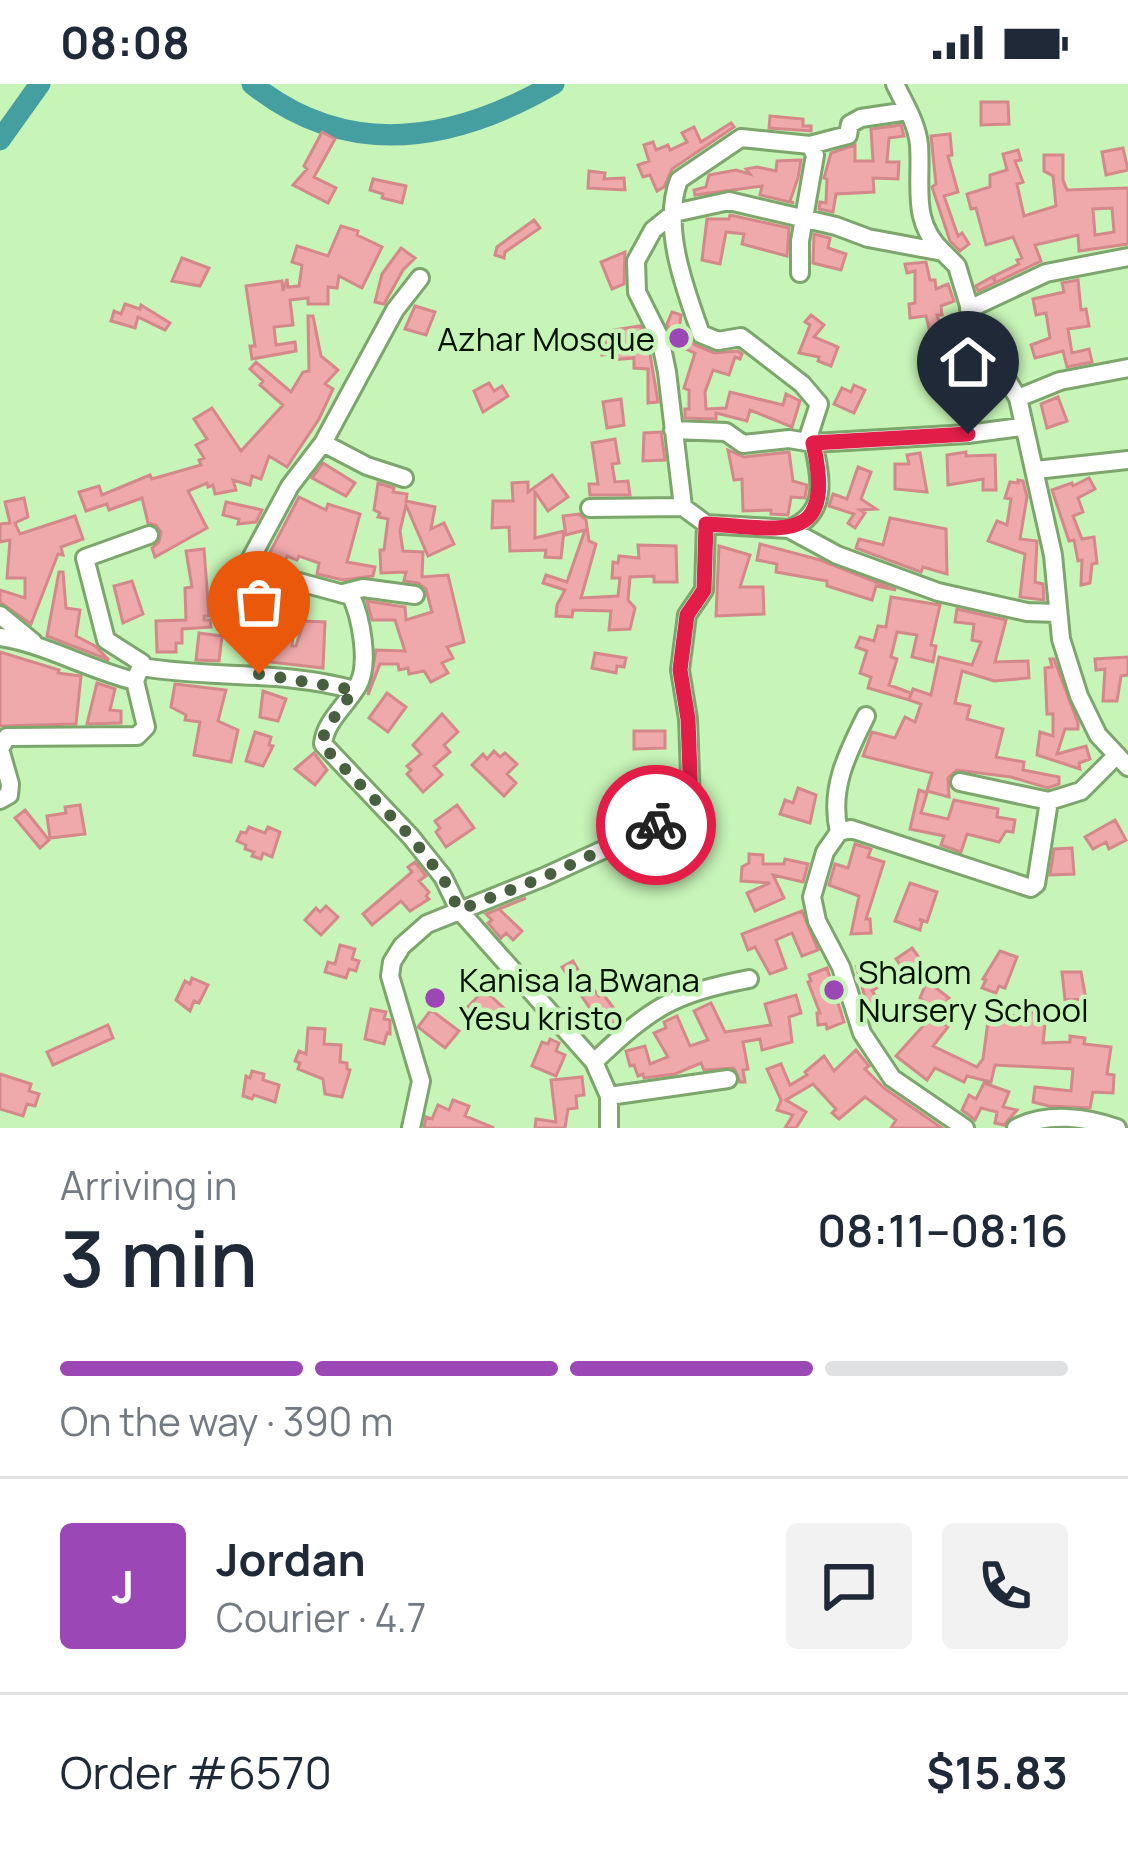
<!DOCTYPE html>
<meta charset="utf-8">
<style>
:root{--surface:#fff;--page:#f2f2f3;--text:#1f2937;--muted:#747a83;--line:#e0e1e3;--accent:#9b47b5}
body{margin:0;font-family:Manrope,sans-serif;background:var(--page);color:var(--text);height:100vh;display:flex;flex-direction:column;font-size:45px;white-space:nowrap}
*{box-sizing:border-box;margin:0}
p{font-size:39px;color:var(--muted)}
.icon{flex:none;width:66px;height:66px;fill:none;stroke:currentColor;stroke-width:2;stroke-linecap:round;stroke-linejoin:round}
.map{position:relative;height:1044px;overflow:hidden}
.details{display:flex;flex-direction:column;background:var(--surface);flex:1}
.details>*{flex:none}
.pin{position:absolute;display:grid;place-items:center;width:102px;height:102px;color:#fff;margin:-123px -51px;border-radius:50% 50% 50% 0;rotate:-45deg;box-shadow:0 0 12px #0007}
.pin .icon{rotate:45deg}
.courier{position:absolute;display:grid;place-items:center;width:120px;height:120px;margin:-60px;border:9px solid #e11d48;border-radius:50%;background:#fff;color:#222;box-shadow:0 3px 15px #0007}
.summary em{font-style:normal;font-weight:600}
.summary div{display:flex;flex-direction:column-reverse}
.summary{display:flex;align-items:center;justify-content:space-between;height:204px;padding:0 60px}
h1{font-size:78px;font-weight:600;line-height:90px}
.bar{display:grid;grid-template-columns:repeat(4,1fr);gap:18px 12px;align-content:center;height:144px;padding:0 60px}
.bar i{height:15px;border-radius:9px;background:var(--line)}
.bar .active{background:var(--accent)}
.bar p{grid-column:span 4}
.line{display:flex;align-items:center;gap:30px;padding:0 60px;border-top:3px solid var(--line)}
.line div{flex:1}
.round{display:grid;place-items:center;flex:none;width:126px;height:126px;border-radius:12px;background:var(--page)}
.status{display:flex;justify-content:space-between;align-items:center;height:84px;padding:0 60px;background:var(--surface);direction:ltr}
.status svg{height:33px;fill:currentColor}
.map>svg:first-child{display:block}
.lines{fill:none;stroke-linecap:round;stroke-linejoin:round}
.river{stroke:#459ea0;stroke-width:21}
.building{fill:#f0a9ab;stroke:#d4888a;stroke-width:3;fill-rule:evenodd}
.minor-casing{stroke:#7ca66c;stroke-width:22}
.minor{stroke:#fff;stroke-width:16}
.done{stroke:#486040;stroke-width:12;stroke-dasharray:0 21.6}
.route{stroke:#e11d48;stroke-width:15}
.poi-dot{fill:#9b47b5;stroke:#c7f4b7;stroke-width:4.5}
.labels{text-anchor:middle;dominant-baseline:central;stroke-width:9;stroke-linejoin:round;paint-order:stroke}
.poi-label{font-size:33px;fill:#031100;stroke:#c7f4b7;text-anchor:start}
</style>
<div class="status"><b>08:08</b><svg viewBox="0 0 49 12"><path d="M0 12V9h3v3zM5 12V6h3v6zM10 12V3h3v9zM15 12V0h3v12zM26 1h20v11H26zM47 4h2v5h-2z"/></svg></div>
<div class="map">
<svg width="1128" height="1044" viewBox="0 0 1128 1044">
<rect width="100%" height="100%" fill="#c7f4b7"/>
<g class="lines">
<path class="river" d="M252 0C348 77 454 58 554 0
M0 56 40 0"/>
</g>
<path class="building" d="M981 18H1008L1009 40 981 41Z
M770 32 803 35V42H811V47L769 44Z
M731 39 734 43 672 85 664 103 657 107 650 91 643 93 638 81 649 77 644 61 653 58 656 66 668 61 670 66 687 58 682 49 694 43 701 58Z
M901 41 904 52 889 54 887 78H899L898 95 873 94 874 108 836 110 833 128 819 125 820 118 826 119 827 95 824 94 831 69 855 61V77H873L871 45Z
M322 48 335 55 314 93 336 104 328 119 293 101 307 85 304 82Z
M950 50 952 71 948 72 958 108 944 112 958 152 962 149 969 160 960 167 950 157 932 103 936 100 931 52Z
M1123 64 1128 86 1106 91 1102 68Z
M1018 66 1021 76 1015 77 1023 98 1017 100 1024 132 1056 122 1053 92 1044 87V71H1063V96L1067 106 1128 104V160L1079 167 1078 151 1035 161 1041 177 978 207 976 202 992 193 995 197 994 192 1019 180 1017 176 1022 174 1013 153 986 161 976 124 971 125 967 110 990 103V91L1007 86 1003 70ZM1112 124 1114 148 1095 151 1093 125Z
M800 76H801L798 94 790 117 794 119 760 111 762 102 695 111 694 106 706 103 709 91 736 86 750 90 746 85 757 83 776 87 777 77Z
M589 87 605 89 604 95 624 94 625 106 588 104Z
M373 95 406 102 402 119 382 114 383 110 370 106Z
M730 131 789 144 787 172 742 160 744 150 726 148 720 180 702 176 707 135H729Z
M534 136 540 144 505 168 504 174 495 171 497 163Z
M341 142 358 147 357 151 382 163 362 204 339 192 337 204 328 203V220H308V214L290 216 293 241 274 243 276 261 295 258 296 267 252 275 250 262H255L246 202 282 197 283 207 287 195 288 203 299 202 302 181 292 178 297 162 328 172Z
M814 150 830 154 828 164 846 170 841 186 813 179Z
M401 164 415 174 403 186 384 220 375 218 382 190Z
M625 168 624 200 612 205 601 178Z
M182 174 209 184 200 202 172 197Z
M926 178 930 196H935L936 205 948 200 954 217 941 222 942 231H937L944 254 932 257 926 232 910 234 909 220 915 219V187L907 189 905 180Z
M1078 196 1081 226 1086 225 1089 242 1068 245 1072 269 1089 265 1092 278 1067 283 1063 267 1035 274 1031 261 1050 254 1046 229 1036 231 1033 215 1064 208 1062 199Z
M125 220 140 225 141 221 170 239 165 246 138 233 135 244 111 237 114 227 121 230Z
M415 222 435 228 426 251 405 245Z
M672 228 681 231 679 246 695 261 714 269 738 267 742 270 740 275 735 273 729 291 713 286 705 308 706 325 726 324 730 308 783 321 786 310 800 317 792 343 750 326 747 337 716 329V335L685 334V325H689V306L684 304 695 269 674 260 667 240Z
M811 231 824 241 814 253 838 263 831 282 818 277 819 273 799 269 810 241 805 238Z
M308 232H313L321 272 338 286 325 300 333 305 319 335 287 383 269 372 261 395 252 392 250 401 233 396 236 406 215 410 213 401 208 403 207 399 188 407 207 444 155 473 152 464 159 458 161 448 156 441 148 439 142 414 109 426 107 420 86 427 79 408 99 402 102 411 150 391 152 395 201 381 199 376 204 374 196 361 207 355 194 335 212 324 241 367 283 321 260 301 263 297 250 285 256 278 291 308 303 288 309 287Z
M640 242 648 258 658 318 648 319V285L634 284V274L610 276V270L602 271 601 259H608L607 247Z
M973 274 978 302 962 305 957 278Z
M489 299 494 307 502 302 508 312 483 328 474 307Z
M854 301 865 306 854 329 834 320 842 304 851 308Z
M1058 313 1067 337 1047 344 1041 320Z
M621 315 624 341 607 344 603 318Z
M661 348 665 376 643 377 644 349Z
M615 355 619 379 612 380 615 398 628 397 630 411H590L589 400H598L592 359Z
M728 366 744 373 789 368 793 397 807 401 805 414 791 413 788 431 771 430V426L743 427 742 395 734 396Z
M966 368V372L995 371 996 406H983V395L948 401 947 371Z
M920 369 927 408 895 405V380H909L907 371Z
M323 379 355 399 346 412 312 394Z
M858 383 871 388 861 415 876 425 860 426 865 429 855 444 848 439 854 430 829 422 833 410 847 415Z
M552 391 568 413 548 427 535 408V454L564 447 561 474 545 473 546 466 510 467 509 443 492 444 493 417H513L512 399 528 398V408Z
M1089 394 1095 405 1078 414 1083 428 1073 432 1082 455 1094 453 1097 479 1092 480 1090 499 1081 501 1082 476 1078 477 1074 456 1069 457 1052 406 1072 399 1073 402Z
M1018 396 1023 397 1027 413 1020 455 1037 457 1035 498 1043 500 1044 516 1020 513 1025 470 988 457 997 437 1007 441 1011 415 1005 414 1010 398 1018 399Z
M378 399 394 404 393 408 407 410 406 417 435 423 431 445 444 439 454 460 428 472 406 421 400 447 403 467 423 468 422 493 448 491 464 558 447 563 453 574 442 579 448 589 431 598 424 587 409 590 408 584 399 586 398 580H380L368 611 376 566 405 567 395 536H372L367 517 405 523 406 536 432 528 426 505 418 499 404 497 406 488 381 489 380 466H384L388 435 378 433 380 429 374 426Z
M299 413 326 426 328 420 360 430 347 478 375 483 373 492 343 496 317 490 319 479 299 472 297 476 287 472 284 481 266 476Z
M24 414 28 433 15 439 20 450 75 432 83 455 61 463 63 471 58 470 31 540 0 518V506L25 514V494H7L10 456 0 458V440L10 439 5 418Z
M226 418 258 425 262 426 256 438 238 440 239 435 223 431Z
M579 430 586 436 589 457 596 460 581 514 618 512 620 494H612L613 478 618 479 619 472 639 474 638 461 676 462 677 498H654V492L630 493 628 516 635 524 630 545 609 546 611 527 573 526 572 533 556 532 557 521 565 506 543 499 546 491 567 498 585 446 566 451 563 432Z
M890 434 946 445 947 490 923 483 921 488 856 464 859 455 883 461Z
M760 460 820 476 896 506 876 502 872 516 827 502V497L776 488 777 480 757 476Z
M719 462 750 471 740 503H763L764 530 716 532Z
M204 465 209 532H204V536H210L211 543 182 545V559H176V568H157L156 537 186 536 185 504 192 503 186 467Z
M59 488H63L66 524 80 526 76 552 95 562 109 576 47 552Z
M132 497 143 530 123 539 114 502Z
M239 500 296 510 292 562H296L304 537 325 538 323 584 270 578 279 525 258 524 256 533 234 530Z
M891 513 940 521 931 561 936 562 933 578 912 573 917 551 897 548 891 573 897 575 889 601 911 609 909 616 868 604 871 593 860 589 867 567 856 563 860 553 874 557 878 542 886 543Z
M957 525 1006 536 995 578 1028 577 1029 594 994 597 962 587 955 619 970 622 967 635 1003 645 996 673 1024 678 1023 686 1059 693V700L1048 704 1011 693 957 686 948 694 949 713 927 707 932 689 863 672 872 648 895 654 905 633 915 638 921 620 909 616 913 605 931 611 939 573 972 581 981 558 972 556 974 540 955 538Z
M199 549 222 552 219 577 196 576Z
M0 568 59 586 58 589 81 592 76 640 0 642Z
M595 569 626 574 624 583 617 582 616 589 592 584Z
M1128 573V591L1121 592 1117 617H1103L1105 585 1096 586 1095 575Z
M1050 575H1054L1078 639V645H1065L1057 670 1086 662 1090 675 1079 679 1080 685 1037 671 1040 648 1053 652V630H1047L1045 584 1052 583Z
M97 599 115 605 110 626 121 627V639L87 640Z
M175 600 226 606 218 637 238 646 231 678 194 671 200 638 185 636 186 631 171 623Z
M263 607 286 615 278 637 260 633Z
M387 609 406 623 388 648 369 634Z
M442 630 458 648 444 661 450 668 434 682 442 691 423 708 407 690 411 686 407 682 421 670 413 661Z
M634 647H665V664L634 665Z
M255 648 271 653 269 661 273 662 263 682 246 677Z
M494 667 500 673 505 669 517 680 507 690 516 699 504 712 472 681 483 670 487 675Z
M314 669 327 686 315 701 295 685Z
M667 692 673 714 667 716 668 720 642 730 643 733 624 742 615 710Z
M798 704 816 711 810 739 780 730 785 716 793 719Z
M919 706 927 709 921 729 948 735 954 716 998 725 997 733 1015 736 1013 748 1006 747 999 758 967 750 961 768 941 761 944 752 910 745Z
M80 721 85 750 50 754 47 732 66 729 65 723Z
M457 721 474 744 446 763 436 748 440 744 435 737Z
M25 726 49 756 40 764 15 734Z
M1115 736 1126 756 1109 765 1106 758 1093 765 1085 753Z
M249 743 265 749 268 743 280 748 272 773 263 769 261 775 252 772 254 768 245 765 246 761 237 757 241 748 246 749Z
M855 760 871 765 868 773 884 778 866 835H870L871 849 851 850 859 812 829 801 835 780 848 784Z
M1072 764 1074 790 1050 791 1054 765Z
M749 770 763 771V780H784L785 775 808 780 803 798 773 791 784 814 755 827 747 809 770 799 741 797 742 783 749 779Z
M415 778 426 792 419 797 429 808 426 812 429 815 410 827 401 817 372 841 363 830 412 788 408 783Z
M910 799 937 808 927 838 919 835 922 838 920 846 895 837Z
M526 814 499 825 522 847 513 856 506 849 501 854 488 839 492 836 486 830Z
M326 822 338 833 321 851 305 836 316 824 320 828Z
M802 827 818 866 802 872 792 849 776 856 786 884 770 890 755 863 748 866 742 850Z
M340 861 355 865 352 875 359 877 356 887 349 885 346 894 325 888 328 878 335 880Z
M912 864 926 883 909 894 896 875Z
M1000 867 1017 873 1005 904 999 902 996 909 982 904 986 896 983 895Z
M573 877 586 900 588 898 599 912 603 910 621 934 606 945 601 939 596 943 586 930 591 926 562 883Z
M856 881 862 892 874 884 883 900 872 907 883 922 870 931Z
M827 884 844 938 827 945 826 940 818 941 817 929H820L808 898 811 897 809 891Z
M1062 888H1081L1086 915 1065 916Z
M192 894 208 901 199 919 194 917 190 927 176 916 185 897 190 900Z
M927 897 949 914 937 928 920 914Z
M484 906 505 925 485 947 464 927Z
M796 911 801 929 789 933 792 958 762 966 760 955 743 958 748 985 743 986 745 998H740L734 984 704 986 701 979 675 990 644 994 643 990 638 992 634 981 630 982 626 967 645 962 650 980 668 973 654 949 666 944 664 938 677 932 690 962 708 956 694 927 711 919 725 948 771 941 765 920Z
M371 925 386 928 384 935 390 936V950L387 949 384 960 365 955Z
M431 926 459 947 445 964 418 943Z
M1019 927 1046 930 1043 959 1070 958V952L1085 954 1084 960 1111 963 1107 990 1114 991 1113 1009 1093 1008 1090 1024 1049 1022 1033 1018 1035 1003 1071 1007 1073 985 995 981 991 998 967 992 964 998 935 984 927 996 896 972 933 931 948 943 933 962 977 983 983 975 989 930 1019 932Z
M108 941 113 954 53 981 47 968Z
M308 944 325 945 324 960 341 961 340 978 347 979V985L350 986 342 1013 325 1010 323 995 298 985 300 979 295 977 299 967 306 970Z
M550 955 559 959 556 967 565 971 556 992 532 982 542 958 548 960Z
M856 966 869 982 865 985 884 1004 942 1044H891L896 1036 865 1013 839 1035 832 1029 836 1025 813 1000 786 1016 806 1028 796 1044H785L793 1031 777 1026 781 1016 767 985 781 980 790 1001 807 991 805 988 824 972 834 987Z
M252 987 264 990 263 996 279 1001 275 1018 254 1011 252 1015 243 1012 246 992 250 994Z
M0 990 31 1000 29 1007 39 1010 35 1022 27 1020 23 1032 0 1025Z
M582 993 584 1011 576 1012 577 1024 568 1025 565 1044H535L536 1035 556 1038 551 996Z
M984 999 1009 1008 1003 1023 1017 1026 1004 1041 995 1039 997 1028 981 1024 975 1036 962 1026 969 1011 976 1015Z
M453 1016 469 1022 465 1032 494 1044H424L426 1033 432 1035 438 1021 449 1026Z"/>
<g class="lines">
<defs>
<path id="minor" d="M895 0C904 19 917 39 919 61 922 101 910 137 943 168
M800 189V157L815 71 810 61
M420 194 395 226 323 359 290 402 249 478 252 484 262 488 351 512C361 533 370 580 358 601 347 621 325 637 323 660L411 753 443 793 459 826 594 978 609 1012V1044
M969 225 1046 189 1128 173
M1018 314 1060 297 1128 284
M673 346 726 348 743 360 789 355 813 359 809 351 819 320 802 300 741 253 718 257 701 250C685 205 661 143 679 96L741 54 810 61 848 51 850 40 861 34 908 27
M323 359 367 382 404 394
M1036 386 1128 376
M590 424 683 423
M706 440 789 445 837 471 938 508 1027 528 1057 529
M789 445C829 430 821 393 813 359L968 350 1021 343
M343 509 363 504 415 511
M0 531 33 558
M0 553C46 560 89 586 135 597
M142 583C212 595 284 586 354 606
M960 698 1049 717
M0 716 9 711 10 700 0 665 7 653 137 652 146 643 135 597 142 579 106 556 85 474 149 451
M839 748C829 705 847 670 866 632
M594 978C651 924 671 910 749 895
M609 1012 728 995
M411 1044 421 997 390 892 392 878 402 862 427 840 544 793 681 730 691 717 688 635 680 586 687 531 704 506 706 440 683 423 667 288 660 254 637 208 636 177 653 146 674 129 729 117 836 142 868 154 943 168 957 182 976 245 1018 314 1053 471 1061 555 1079 612 1098 651 1128 683
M965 1044 892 994 862 949 841 883 817 837 812 813 825 768 839 748 851 745 1031 804 1036 800 1049 717 1081 707 1117 671
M1016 1044C1046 1028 1087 1033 1117 1044"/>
</defs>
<use href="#minor" class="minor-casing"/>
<use href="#minor" class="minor"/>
</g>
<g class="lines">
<path class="done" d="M259 590 354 606 325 646 322 661 411 753 443 794 459 826 544 793 656 741"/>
<path class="route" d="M656 741 682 730 691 717 688 635 680 586 687 531 704 506 706 440C782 444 837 464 813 359L968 350"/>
</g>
<g class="poi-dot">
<circle cx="679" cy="254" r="12"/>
<circle cx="834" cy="906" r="12"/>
<circle cx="435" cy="914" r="12"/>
</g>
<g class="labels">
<g class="poi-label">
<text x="655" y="254" text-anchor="end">Azhar Mosque</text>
<text x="858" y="887">Shalom<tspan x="858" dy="38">Nursery School</tspan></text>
<text x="459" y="895">Kanisa la Bwana<tspan x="459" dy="38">Yesu kristo</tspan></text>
</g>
</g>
</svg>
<div class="pin" style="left:259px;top:590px;background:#ea580c"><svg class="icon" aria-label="bag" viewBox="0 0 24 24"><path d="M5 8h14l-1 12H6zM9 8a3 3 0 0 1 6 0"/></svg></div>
<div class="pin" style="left:968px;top:350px;background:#1f2937"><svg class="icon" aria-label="home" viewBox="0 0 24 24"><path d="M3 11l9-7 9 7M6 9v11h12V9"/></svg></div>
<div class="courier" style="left:656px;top:741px"><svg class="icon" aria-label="bike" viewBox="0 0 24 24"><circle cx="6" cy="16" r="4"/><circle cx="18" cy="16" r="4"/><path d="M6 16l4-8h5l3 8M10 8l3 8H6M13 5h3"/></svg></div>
</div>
<section class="details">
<div class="summary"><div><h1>3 min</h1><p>Arriving in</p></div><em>08:11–08:16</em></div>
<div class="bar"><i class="active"></i><i class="active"></i><i class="active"></i><i></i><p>On the way · 390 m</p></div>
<div class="line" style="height:216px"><b class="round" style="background:var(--accent);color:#fff">J</b><div><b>Jordan</b><p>Courier · 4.7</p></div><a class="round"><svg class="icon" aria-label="chat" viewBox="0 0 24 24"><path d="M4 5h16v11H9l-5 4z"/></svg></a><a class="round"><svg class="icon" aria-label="phone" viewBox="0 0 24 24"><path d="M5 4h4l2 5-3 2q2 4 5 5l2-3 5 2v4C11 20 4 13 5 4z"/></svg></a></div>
<div class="line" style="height:156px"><div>Order #6570</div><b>$15.83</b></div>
</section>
